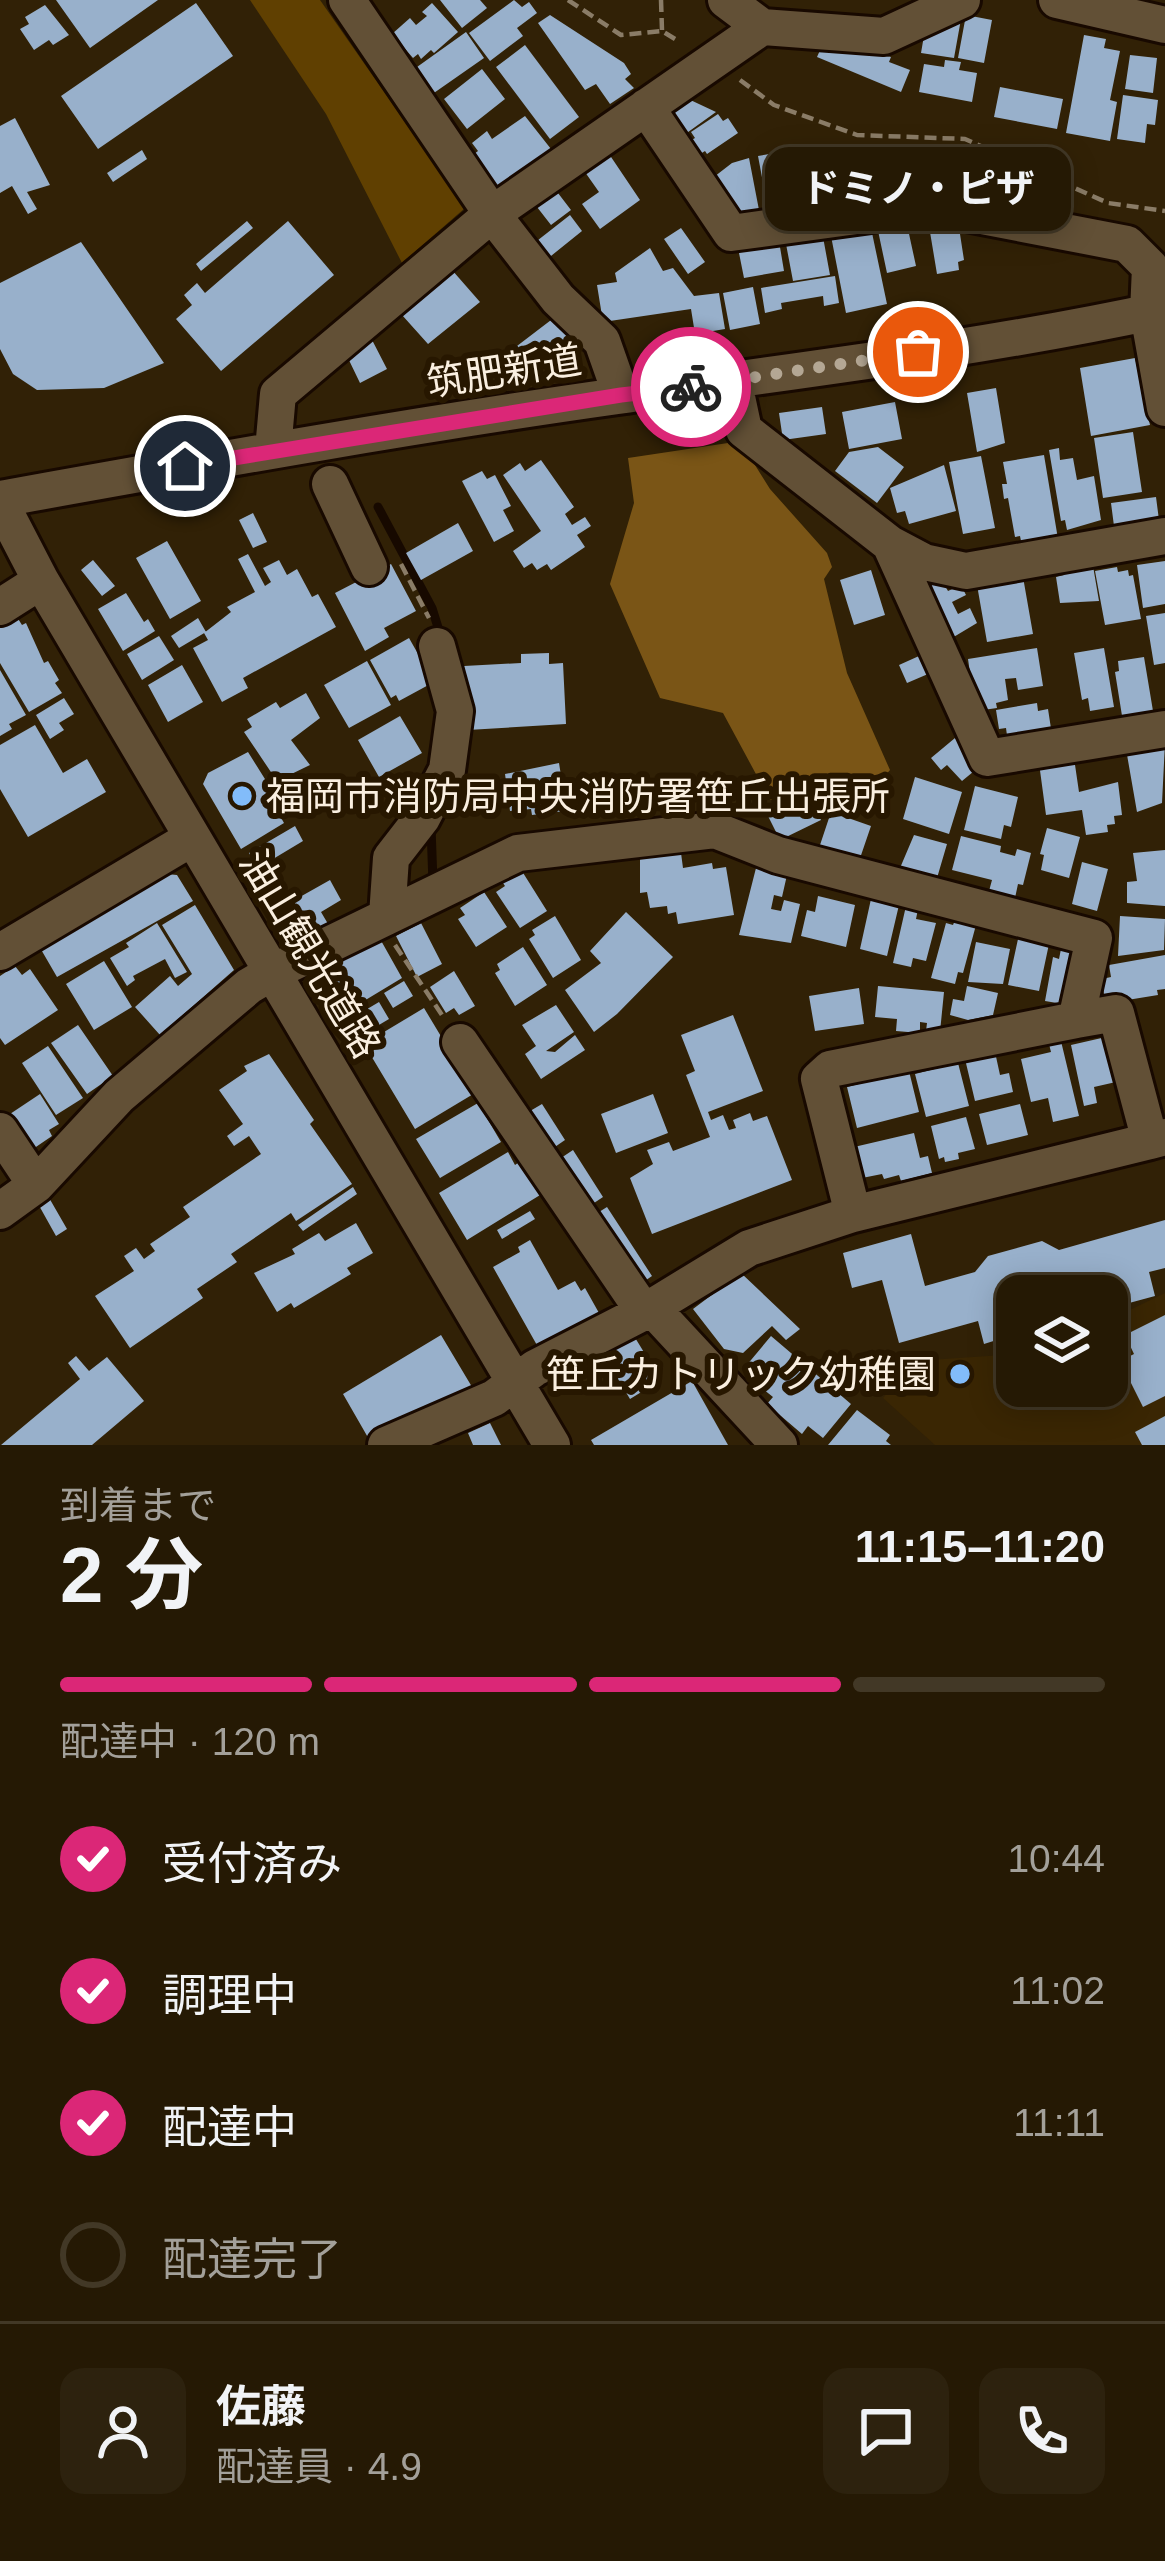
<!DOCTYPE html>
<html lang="ja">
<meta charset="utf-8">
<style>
:root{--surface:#251904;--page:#2d220e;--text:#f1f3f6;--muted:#a3a09a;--line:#423826;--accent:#db2777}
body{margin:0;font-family:Helvetica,"Noto Sans JP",sans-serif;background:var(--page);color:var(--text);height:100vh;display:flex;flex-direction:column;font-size:45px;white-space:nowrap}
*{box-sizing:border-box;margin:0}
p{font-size:39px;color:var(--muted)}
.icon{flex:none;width:66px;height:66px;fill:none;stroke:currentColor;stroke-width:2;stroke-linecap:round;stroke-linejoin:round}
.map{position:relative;height:1445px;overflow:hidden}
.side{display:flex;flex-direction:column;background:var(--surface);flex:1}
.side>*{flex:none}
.tools{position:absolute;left:996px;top:1275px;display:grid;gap:24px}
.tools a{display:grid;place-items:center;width:132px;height:132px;border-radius:24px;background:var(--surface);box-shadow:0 6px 30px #0003,0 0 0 3px var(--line);font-size:60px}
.pin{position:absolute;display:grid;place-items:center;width:102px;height:102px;color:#fff;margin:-51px;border:6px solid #fff;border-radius:50%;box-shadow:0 3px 12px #0007}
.courier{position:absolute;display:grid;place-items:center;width:120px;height:120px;margin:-60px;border:9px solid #db2777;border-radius:50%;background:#fff;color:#222;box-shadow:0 3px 15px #0007}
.bubble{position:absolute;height:84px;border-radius:24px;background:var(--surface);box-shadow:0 6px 30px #0003,0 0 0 3px var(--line);font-size:39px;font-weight:700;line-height:84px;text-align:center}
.head em{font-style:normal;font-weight:700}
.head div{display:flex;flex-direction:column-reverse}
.head{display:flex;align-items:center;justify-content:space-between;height:204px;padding:0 60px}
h1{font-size:78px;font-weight:700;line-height:90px}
.bar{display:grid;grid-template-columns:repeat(4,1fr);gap:18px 12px;align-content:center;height:144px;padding:0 60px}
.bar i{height:15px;border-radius:9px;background:var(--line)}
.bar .on{background:var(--accent)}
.bar p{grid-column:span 4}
.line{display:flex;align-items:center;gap:30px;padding:0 60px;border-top:3px solid var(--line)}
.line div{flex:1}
.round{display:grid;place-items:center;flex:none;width:126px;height:126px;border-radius:24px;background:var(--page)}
ol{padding:0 60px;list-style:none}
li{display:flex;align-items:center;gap:36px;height:132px}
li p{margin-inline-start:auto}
li .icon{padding:12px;border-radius:50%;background:var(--accent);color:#fff;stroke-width:4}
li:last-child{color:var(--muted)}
li i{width:66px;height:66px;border:6px solid var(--line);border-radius:50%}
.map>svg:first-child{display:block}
.built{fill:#3a2603}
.green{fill:#604001}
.forest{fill:#7a5516}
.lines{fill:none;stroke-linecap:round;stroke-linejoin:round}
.stream{stroke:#170900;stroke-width:9}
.building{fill:#98b0cb}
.minor-casing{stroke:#180900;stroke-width:42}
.path{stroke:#8a7c67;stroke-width:4.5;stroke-dasharray:12 6;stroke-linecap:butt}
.minor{stroke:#625036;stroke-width:36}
.done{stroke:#b4a794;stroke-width:12;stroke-dasharray:0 21.6}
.route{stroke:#db2777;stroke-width:15}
.poi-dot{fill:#82bcfa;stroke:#271700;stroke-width:4.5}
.labels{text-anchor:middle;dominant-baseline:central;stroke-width:12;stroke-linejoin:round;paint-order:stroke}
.street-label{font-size:39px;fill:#faefe0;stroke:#271700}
.poi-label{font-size:39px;fill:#faefe0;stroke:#271700;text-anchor:start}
</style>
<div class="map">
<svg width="1165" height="1445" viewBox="0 0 1165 1445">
<rect width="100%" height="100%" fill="#312106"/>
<path class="built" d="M1165 1293V1445H935L883 1398 915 1361 1017 1354V1386H1107V1321Z"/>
<path class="green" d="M250 0H320L465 208 402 263 326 114Z"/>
<path class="forest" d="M728 443 750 457 770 489 827 553 832 567 824 579 847 673 890 770 863 801 770 800 723 713 660 698 610 584 634 503 628 458Z"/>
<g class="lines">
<path class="stream" d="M378 507 432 608 441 637
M431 827 433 883"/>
</g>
<path class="building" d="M56 0H158L90 48Z
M440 0H480L487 8 462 28Z
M514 0 522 7 529 2 537 13 517 28 523 36 490 61 469 33Z
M196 3 233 56 98 149 61 96Z
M432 3 458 32 434 53 431 50 421 59 418 54 413 58 392 34 410 18 416 25 427 16 422 12Z
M45 5 69 35 53 45 49 40 34 50 20 29 29 24 25 17Z
M550 15 624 63 631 74 625 79 634 88 610 104 596 84 585 90 538 23Z
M966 15 992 20 984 63 958 58Z
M927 18 961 19 954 58 921 53Z
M466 32 484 58 431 95 410 72Z
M1084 35 1106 39 1104 48 1120 51 1110 100 1117 102 1110 141 1066 133Z
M525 45 579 117 550 139 496 67Z
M828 47 859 55 861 50 891 57 889 62 910 70 901 92 817 57 821 48Z
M1130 55 1157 58 1153 93 1125 89Z
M945 60 961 62 959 70 977 73 972 102 919 92 924 64 944 67Z
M482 69 505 99 467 129 444 99Z
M1000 87 1063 99 1057 129 994 117Z
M1123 95 1158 100 1155 125 1147 124 1145 143 1117 139Z
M684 97 716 112 677 140 663 114Z
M718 114 723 121 728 118 738 133 707 154 705 151 697 156 688 142 695 138 691 132Z
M525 116 551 149 505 186 493 189 470 157 478 151 472 143 487 131 492 139Z
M15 118 50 185 27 192 37 209 28 214 12 186 0 193V126Z
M605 148 640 200 600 229 582 204 599 192 580 165Z
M142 150 147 159 113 182 107 173Z
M781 152 793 216 770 220 758 156Z
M749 158 759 210 730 215 710 180 732 163Z
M832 166 836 184 831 185 833 197 820 200 821 205 798 209 792 177Z
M548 180 571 210 551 225 530 198Z
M570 215 582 231 546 260 533 244Z
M906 220 916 266 887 273 877 226Z
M247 221 253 228 201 271 196 264Z
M288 221 334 275 221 371 176 319 192 305 184 295 197 283 205 293Z
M681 228 705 262 688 274 664 239Z
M871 228 887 304 846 313 831 236Z
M930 232 960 234 964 260 958 262 959 270 937 274Z
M823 237 830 275 793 281 786 244Z
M779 241 784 271 744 278 738 248Z
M81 242 164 363 104 388 37 390 13 374 0 349V283Z
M650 248 663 271 673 268 694 296 719 293 725 329 695 334 691 309 603 322 597 285 617 282 615 273Z
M452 270 480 302 428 344 402 315Z
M835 276 839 303 824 306 823 296 781 303 782 309 765 313 761 288Z
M753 287 760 324 730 330 723 293Z
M555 317 573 334 541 359 537 353 528 360 517 346Z
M370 336 387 369 360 383 346 354Z
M1135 358 1150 425 1091 436 1080 368Z
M996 388 1005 443 977 452 967 393Z
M895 402 902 439 849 449 842 412Z
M822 407 826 434 783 440 779 413Z
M1133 432 1142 492 1103 498 1094 438Z
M878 447 904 467 877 503 835 471 849 452Z
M1059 448 1060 460 1073 458 1077 480 1094 476 1101 520 1067 530 1065 520 1061 521 1049 450Z
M1044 455 1058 539 1022 546 1020 536 1015 537 1008 498 1004 499 1002 484H1007L1003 462Z
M981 456 995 528 963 534 949 462Z
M541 460 574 507 565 514 572 525 585 517 591 526 577 535 585 547 551 570 547 564 537 570 532 563 524 568 513 551 541 531 503 475 520 463 525 471Z
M944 465 956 511 909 524 905 511 897 513 890 488Z
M482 471 487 479 495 475 511 506 503 510 514 531 494 542 462 481Z
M1156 497 1159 520 1114 526 1111 503Z
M253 513 267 542 253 548 239 520Z
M458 523 473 551 421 580 406 553Z
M167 541 201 601 170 619 136 558Z
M248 554 265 586 271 582 263 568 279 560 287 575 297 569 312 597 318 594 336 627 243 678 248 688 222 702 193 648 208 640 204 633 231 612 227 607 255 592 238 559Z
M93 560 115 586 102 596 81 570Z
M1165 561V604L1143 608 1137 565Z
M391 564 416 611 384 628 389 637 365 651 335 593Z
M1093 566 1099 601 1060 603 1056 577 1064 575 1063 571Z
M1117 567 1118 572 1128 570 1129 576 1133 575 1141 619 1105 625 1095 571Z
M871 570 885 615 854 625 840 580Z
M1023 577 1033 634 987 642 977 585Z
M925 579 944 584 948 591 961 585 966 595 952 602 958 614 970 608 977 623 947 641Z
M126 593 144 622 148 619 155 631 123 651 98 609Z
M1165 613V663L1154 665 1146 616Z
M15 614 22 625 26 623 44 663 48 661 59 680 55 683 62 693 29 712 0 663V623Z
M198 618 206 632 179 648 171 636Z
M159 636 174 660 142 680 127 654Z
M409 638 434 682 399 701 396 695 391 698 370 660Z
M1037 648 1043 686 1018 690 1016 678 1005 679 1008 700 996 703 997 708 983 710 981 699 974 701 968 659Z
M1104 648 1114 707 1090 711 1088 698 1082 700 1074 653Z
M549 653V664L563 663 566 724 468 730 464 666 521 663V654Z
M919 656 928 674 907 683 899 665Z
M1144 657 1154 717 1123 722 1115 672 1119 671 1118 661Z
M367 661 391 705 349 728 324 685Z
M182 665 203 702 168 722 148 685Z
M0 670 26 715 9 724 12 729 0 736Z
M306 693 320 718 291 740 310 765 277 781 244 732 252 727 247 719 276 702 280 708Z
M64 698 74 714 59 723 64 730 50 739 36 715Z
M1037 703 1038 711 1048 709 1052 735 1008 743 1006 728 999 729 996 710Z
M400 716 422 753 379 777 358 740Z
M35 725 63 773 87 759 106 792 28 837 0 789V745Z
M955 738 979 767 962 781 947 765 941 770 931 758Z
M1165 743 1162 803 1137 812 1126 749Z
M248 752 280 803 275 807 284 823 241 849 203 784 208 773Z
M1074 758 1079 792 1118 782 1122 815 1114 816 1115 824 1107 825 1108 832 1086 835 1082 810 1046 815 1039 763Z
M559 763 562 782 572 780 575 805 564 806 565 811 532 815 531 809 510 811 505 774Z
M915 777 962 792 949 834 903 819Z
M975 786 1018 797 1011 827 1004 825 1001 839 964 830Z
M621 789 624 804 596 809 593 794Z
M807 790 821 820 780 840 765 810Z
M831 812 871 826 857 867 818 851Z
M295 826 303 841 258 868 249 853Z
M1047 828 1080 837 1069 878 1041 870 1044 855 1040 854Z
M914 835 947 844 937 878 900 868Z
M961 836 1001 846 1000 852 1015 856 1017 849 1031 853 1023 885 1018 884 1015 898 989 891 992 880 952 870Z
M1165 850V906L1127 903V882L1137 881 1133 853Z
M681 853 683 868 712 863 713 869 726 867 734 915 678 924 676 912 668 914 667 906 650 908 647 892 640 893V859Z
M1082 862 1108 869 1097 911 1072 904Z
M520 868 547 911 520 928 496 892 505 886 501 880Z
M756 868 787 875 782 897 774 895 771 909 781 911 784 900 800 904 791 943 739 935Z
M166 874 177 875 193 901 57 977 39 946Z
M330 880 341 900 321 912 331 929 296 949 275 911Z
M484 892 507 927 476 947 458 919 465 915 460 908Z
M818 896 855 905 846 947 801 936 807 910 815 912Z
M871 899 899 905 887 956 860 949Z
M195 905 234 970 160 1035 135 1007 170 976 178 986 192 974 162 925Z
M906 906 918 909 916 919 936 923 926 961 913 958 911 967 893 963Z
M626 912 673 957 617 1014 594 1032 565 990 601 963 590 951Z
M555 916 581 960 553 978 529 939 535 935 532 930Z
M1120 916 1165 919 1164 950 1118 956Z
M955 920 976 925 963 973 958 972 955 984 931 978 946 923 953 925Z
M157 923 187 972 175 978 165 959 133 976 135 980 127 986 110 958 129 947 126 943Z
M421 923 442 964 417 977 396 936Z
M1026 934 1041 937 1040 942 1049 944 1039 991 1008 985 1018 939 1025 940Z
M379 937 402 978 344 1013 320 974Z
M976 942 1010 949 1003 984 968 982Z
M1062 944 1079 947 1069 1005 1045 1001 1053 957 1059 959Z
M523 947 547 985 515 1006 495 973 500 970 497 964Z
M1165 955V989L1157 990 1158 995 1115 1002 1113 993 1104 995 1102 979 1111 977 1109 965Z
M104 961 132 1007 94 1030 66 984Z
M15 966 22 975 30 969 58 1010 5 1045 0 1038V976Z
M454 971 475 1006 459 1015 454 1008 446 1013 430 987Z
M404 981 413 996 393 1008 384 993Z
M878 986 944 992 940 1032 926 1031 927 1023 920 1022V1033L896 1031 897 1019 875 1017Z
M967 986 998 993 993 1015 968 1020 950 1015 953 999 964 1001Z
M859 988 864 1024 815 1031 809 996Z
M379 1002 389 1019 357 1038 347 1021Z
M556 1005 574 1032 546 1051 555 1052 575 1035 585 1050 541 1079 525 1054 536 1046 522 1025Z
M424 1008 475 1093 415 1129 364 1044Z
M733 1015 763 1091 708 1112 711 1120 723 1115 729 1130 736 1128 733 1120 750 1113 753 1121 767 1116 792 1180 652 1234 630 1178 653 1164 647 1150 669 1142 673 1151 710 1137 686 1075 695 1071 681 1035Z
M78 1025 113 1076 87 1094 51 1043Z
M1060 1037 1079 1116 1053 1122 1048 1098 1031 1102 1021 1059 1051 1052 1048 1040Z
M1106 1037 1116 1082 1094 1087 1097 1103 1084 1106 1071 1045Z
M48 1046 83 1098 56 1115 22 1063Z
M995 1052 1000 1075 1009 1073 1013 1092 975 1101 965 1059Z
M269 1054 314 1120 310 1124 352 1184 296 1221 291 1213 231 1254 237 1262 197 1289 203 1298 130 1348 95 1296 134 1271 124 1256 136 1248 144 1259 155 1251 150 1244 190 1217 183 1207 261 1154 249 1136 234 1146 227 1136 243 1124 219 1090 247 1071 244 1066Z
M958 1063 969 1106 926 1117 915 1074Z
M909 1071 919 1112 857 1128 847 1087Z
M40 1094 59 1124 49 1130 52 1136 30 1151 7 1116Z
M653 1094 668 1133 616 1153 601 1114Z
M478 1103 501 1142 440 1178 416 1139Z
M542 1104 565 1140 549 1151 525 1114Z
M1020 1104 1028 1135 987 1145 979 1114Z
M966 1117 975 1149 958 1153 959 1159 945 1162 944 1157 939 1159 931 1126Z
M914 1133 920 1158 928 1156 932 1173 901 1181 899 1175 884 1179 882 1174 862 1178 854 1147Z
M573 1150 603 1197 588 1207 558 1160Z
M508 1152 515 1165 525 1158 545 1192 467 1240 439 1193Z
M353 1187 357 1194 303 1231 298 1225Z
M48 1196 67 1229 56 1236 37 1202Z
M607 1207 652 1276 636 1287 591 1217Z
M530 1211 535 1219 502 1239 497 1230Z
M1165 1220V1268L1149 1272 1155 1296 1107 1309V1296H1017V1343H1004L1003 1338 984 1344 978 1321 899 1343 882 1280 852 1288 843 1253 911 1234 925 1286 975 1272 988 1256 1042 1241 1059 1250Z
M356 1223 373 1253 347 1268 351 1274 294 1308 291 1303 277 1312 254 1273 295 1254 292 1249 319 1233 325 1241Z
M530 1240 558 1290 575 1281 581 1291 585 1288 599 1313 538 1347 493 1267 520 1252 518 1247Z
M741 1273 800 1329 786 1340 772 1326 743 1353 724 1349 693 1309Z
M1165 1315V1396L1143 1407 1120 1361 1134 1354 1125 1335Z
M441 1335 478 1397 370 1441 343 1394Z
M634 1336 661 1380 630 1399 603 1354Z
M771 1336 851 1404 823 1438 808 1426 802 1434 767 1404 773 1397 759 1386 764 1381 746 1366Z
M76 1356 89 1371 107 1357 144 1401 92 1445H1L80 1379 68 1363Z
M692 1381 728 1445H594L591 1440Z
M857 1410 890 1435 886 1441 891 1445H828Z
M1165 1416V1445H1142L1135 1432Z
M490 1423 501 1445H473L468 1433Z"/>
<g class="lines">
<defs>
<path id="minor" d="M347 0 492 214 558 299 602 341 621 395
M726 0 762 27
M1057 0 1165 25
M646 107 731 233 930 206 1127 244 1150 267 1148 313 1165 408
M734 383 744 430 890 544 924 562 966 571 1165 536
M273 450 278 394 492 214 762 27 884 36 962 0
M330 484 369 567
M0 499C206 462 411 425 618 396 800 370 985 348 1165 309
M0 502 41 581 552 1445
M890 544 987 758 1165 729
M0 607 41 581
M387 916 391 858 422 818 447 770 455 711 437 646
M0 952 192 838
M460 1042 644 1312
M0 1131 36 1185
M0 1211 36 1185 119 1096 249 986 273 972 518 853 715 830 778 855 1094 938 1076 1020 1116 1013 1150 1141 1165 1137
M853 1214 819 1079 830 1069 1076 1020
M651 1307 779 1445
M386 1445 494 1398 535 1368 644 1312 749 1248 853 1214 1150 1141"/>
</defs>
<use href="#minor" class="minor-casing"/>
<path class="path" d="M568 0 621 35 662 31 680 42
M661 0 662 30
M740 80 774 105 857 135 965 139 1108 203 1165 211
M401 564 429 618
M395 945 442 1015"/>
<use href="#minor" class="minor"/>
</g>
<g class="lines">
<path class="done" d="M691 387 918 352"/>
<path class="route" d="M185 466 621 395 691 387"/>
</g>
<g class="poi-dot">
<circle cx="242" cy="796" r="12"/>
<circle cx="960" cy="1374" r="12"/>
</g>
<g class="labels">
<g class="street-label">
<text transform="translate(504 371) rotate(-9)">筑肥新道</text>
<text transform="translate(310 954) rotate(59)">油山観光道路</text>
</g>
<g class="poi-label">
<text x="266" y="796">福岡市消防局中央消防署笹丘出張所</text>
<text x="936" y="1374" text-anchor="end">笹丘カトリック幼稚園</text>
</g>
</g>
</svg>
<div class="tools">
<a><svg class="icon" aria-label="layers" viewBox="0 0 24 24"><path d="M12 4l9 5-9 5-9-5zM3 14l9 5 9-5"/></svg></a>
</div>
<div class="pin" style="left:918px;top:352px;background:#ea580c"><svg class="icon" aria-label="bag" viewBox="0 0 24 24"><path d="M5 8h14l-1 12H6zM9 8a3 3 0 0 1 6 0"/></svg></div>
<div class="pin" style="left:185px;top:466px;background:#1f2937"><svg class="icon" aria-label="home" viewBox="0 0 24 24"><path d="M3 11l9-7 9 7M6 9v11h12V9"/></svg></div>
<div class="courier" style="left:691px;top:387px"><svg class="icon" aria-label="bike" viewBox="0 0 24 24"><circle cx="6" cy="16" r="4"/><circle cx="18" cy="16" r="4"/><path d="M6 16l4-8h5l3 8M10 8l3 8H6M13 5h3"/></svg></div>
<div class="bubble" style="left:765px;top:147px;width:306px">ドミノ・ピザ</div>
</div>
<section class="side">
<div class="head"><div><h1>2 分</h1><p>到着まで</p></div><em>11:15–11:20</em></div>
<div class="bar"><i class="on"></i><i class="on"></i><i class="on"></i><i></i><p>配達中 · 120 m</p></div>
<ol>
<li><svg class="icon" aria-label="check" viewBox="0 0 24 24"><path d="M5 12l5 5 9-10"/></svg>受付済み<p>10:44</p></li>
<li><svg class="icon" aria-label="check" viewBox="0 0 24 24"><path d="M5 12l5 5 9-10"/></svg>調理中<p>11:02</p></li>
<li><svg class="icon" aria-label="check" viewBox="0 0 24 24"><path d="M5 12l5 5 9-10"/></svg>配達中<p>11:11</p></li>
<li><i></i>配達完了</li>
</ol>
<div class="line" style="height:216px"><a class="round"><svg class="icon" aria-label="person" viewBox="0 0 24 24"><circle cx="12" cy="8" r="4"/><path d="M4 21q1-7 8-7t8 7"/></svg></a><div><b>佐藤</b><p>配達員 · 4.9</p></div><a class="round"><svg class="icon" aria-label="chat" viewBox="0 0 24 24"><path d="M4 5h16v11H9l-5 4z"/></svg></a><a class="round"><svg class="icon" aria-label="phone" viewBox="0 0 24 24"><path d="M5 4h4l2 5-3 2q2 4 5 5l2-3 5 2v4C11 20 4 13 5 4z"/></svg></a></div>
</section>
